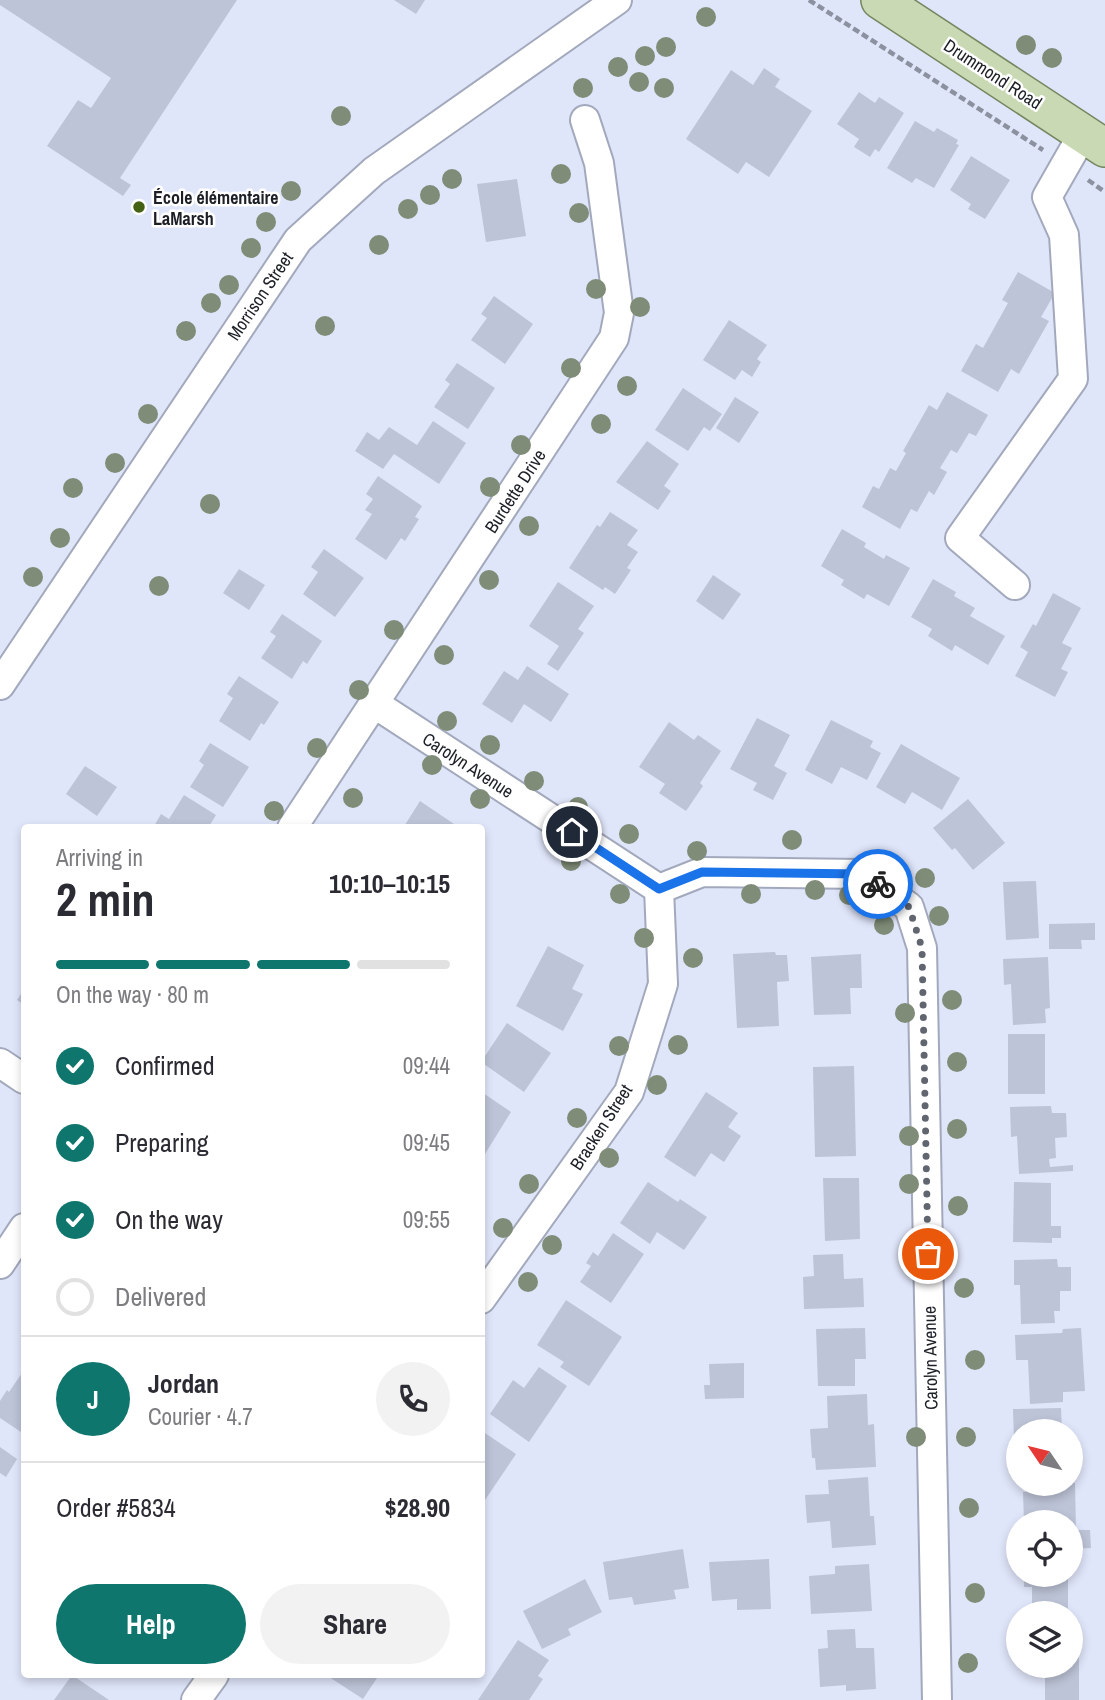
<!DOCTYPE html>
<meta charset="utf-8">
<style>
:root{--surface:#fff;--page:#f2f2f3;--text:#2b2b33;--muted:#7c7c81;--line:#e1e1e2;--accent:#0f766e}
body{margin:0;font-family:"Archivo Narrow",sans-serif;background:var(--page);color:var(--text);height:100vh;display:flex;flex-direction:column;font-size:26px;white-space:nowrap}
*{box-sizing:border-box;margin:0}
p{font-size:23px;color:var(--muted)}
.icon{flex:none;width:38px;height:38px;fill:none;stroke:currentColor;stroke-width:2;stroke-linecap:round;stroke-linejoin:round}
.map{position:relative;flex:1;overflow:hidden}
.panel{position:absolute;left:21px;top:824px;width:464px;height:854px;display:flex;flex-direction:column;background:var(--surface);border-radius:7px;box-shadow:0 4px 10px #0003}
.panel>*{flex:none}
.needle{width:46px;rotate:305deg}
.buttons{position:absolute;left:1006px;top:1419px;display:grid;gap:14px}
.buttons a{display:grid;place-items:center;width:77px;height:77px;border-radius:50%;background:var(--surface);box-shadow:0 4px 10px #0003;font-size:35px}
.pin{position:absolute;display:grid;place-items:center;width:60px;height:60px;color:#fff;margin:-30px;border:4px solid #fff;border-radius:50%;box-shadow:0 2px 7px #0007}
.courier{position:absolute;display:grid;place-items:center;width:70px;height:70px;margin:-35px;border:5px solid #1a73e8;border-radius:50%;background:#fff;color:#222;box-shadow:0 2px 9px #0007}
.headline em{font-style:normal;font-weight:700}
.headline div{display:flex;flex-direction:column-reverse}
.headline{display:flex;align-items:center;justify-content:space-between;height:119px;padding:0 35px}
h1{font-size:46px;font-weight:700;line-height:52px}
.bar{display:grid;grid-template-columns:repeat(4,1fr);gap:10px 7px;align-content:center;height:84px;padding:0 35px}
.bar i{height:9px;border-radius:5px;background:var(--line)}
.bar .selected{background:var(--accent)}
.bar p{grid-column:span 4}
.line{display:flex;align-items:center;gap:18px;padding:0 35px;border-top:2px solid var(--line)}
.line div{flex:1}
.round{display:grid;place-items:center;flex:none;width:74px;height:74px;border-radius:37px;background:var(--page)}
ol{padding:0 35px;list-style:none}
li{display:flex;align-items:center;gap:21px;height:77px}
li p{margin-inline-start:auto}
li .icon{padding:7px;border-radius:50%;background:var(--accent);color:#fff;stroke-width:4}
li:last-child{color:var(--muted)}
li i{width:38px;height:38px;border:4px solid var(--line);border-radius:50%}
.button{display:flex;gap:14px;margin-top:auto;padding:14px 35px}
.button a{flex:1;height:80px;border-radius:42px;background:var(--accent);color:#fff;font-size:28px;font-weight:700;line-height:80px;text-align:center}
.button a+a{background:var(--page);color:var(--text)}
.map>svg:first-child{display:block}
.building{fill:#bdc4d7}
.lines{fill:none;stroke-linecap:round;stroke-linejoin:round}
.minor-casing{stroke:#a3a9bc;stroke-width:32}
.major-casing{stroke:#748760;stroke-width:40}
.path{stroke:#8c91a0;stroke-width:4.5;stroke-dasharray:7 3.5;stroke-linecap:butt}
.minor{stroke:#fff;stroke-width:28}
.major{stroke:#c8d9b3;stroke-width:37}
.tree{fill:#7f8c77}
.done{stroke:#616570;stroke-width:7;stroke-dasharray:0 12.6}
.route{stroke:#1a73e8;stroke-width:9}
.poi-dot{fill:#456113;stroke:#fff;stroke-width:2.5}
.labels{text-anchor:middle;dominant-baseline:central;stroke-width:5;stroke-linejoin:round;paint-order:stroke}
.street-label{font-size:18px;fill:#1c1f26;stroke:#fff}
.poi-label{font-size:18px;font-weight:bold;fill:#1c1f26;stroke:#fff;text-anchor:start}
</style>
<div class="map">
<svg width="1105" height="1700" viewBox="0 0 1105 1700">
<rect width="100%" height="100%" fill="#e0e6fa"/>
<path class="building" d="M0 0H237L120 178 131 185 123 196 47 146 78 100 91 108 111 78 0 5Z
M394 0H425L416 14Z
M764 68 780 79 775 87 812 111 769 177 746 162 738 174 686 139 731 70 753 85Z
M859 92 875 103 879 97 904 113 879 152 875 149 870 157 854 147 859 139 837 124Z
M915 121 934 132 937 128 958 140 956 144 959 145 934 188 916 178 912 183 887 168Z
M971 156 1010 180 985 219 968 209 971 204 950 190Z
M517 179 526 236 486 242 477 184Z
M1018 272 1055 293 1041 317 1049 321 1019 374 1011 369 998 392 961 371 976 344 983 348 1008 303 1002 300Z
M494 296 533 324 505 364 471 340 487 318 481 314Z
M729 320 767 345 757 359 761 362 752 377 742 370 735 380 703 360Z
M457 363 495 388 468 429 434 407 450 384 445 380Z
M683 388 722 414 710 431 704 427 688 451 655 430Z
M947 392 988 415 976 436 969 433 957 453 951 450 940 468 947 472 934 495 929 491 917 512 911 509 900 529 862 507 873 486 879 489 890 468 896 471 906 453 903 451 929 405 937 410Z
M735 397 759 412 739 443 716 428Z
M433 421 466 443 439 484 394 454 383 469 355 451 367 432 379 440 389 427 417 445Z
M647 441 679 464 664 486 671 491 658 510 616 482Z
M378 476 422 506 415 517 419 519 405 541 401 538 386 560 355 539 372 514 365 510 373 499 366 494Z
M610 512 638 530 627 545 638 552 627 568 631 570 615 594 605 587 603 590 569 568 597 525 600 527Z
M842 529 866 543 864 547 884 559 886 555 910 568 889 606 867 594 864 599 841 585 844 580 821 566Z
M324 549 364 578 335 617 303 594 318 572 311 567Z
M239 569 265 585 249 610 223 593Z
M713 575 741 594 723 620 696 601Z
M933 579 956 592 954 596 975 608 970 616 1005 636 988 665 955 645 952 651 928 636 932 629 911 617Z
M558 582 594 606 578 629 584 633 558 671 547 664 559 646 529 626Z
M1053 593 1081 608 1062 643 1072 648 1061 669 1068 672 1055 697 1015 676 1028 652 1020 647 1033 624 1036 626Z
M282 614 322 641 307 664 303 661 292 679 261 658 276 636 270 632Z
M527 666 569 694 551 722 524 704 512 723 482 704 504 671 518 680Z
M239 676 279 702 264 725 261 723 250 741 219 721 233 698 227 694Z
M757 718 790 735 774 766 787 773 773 800 753 790 757 783 730 769Z
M831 720 873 741 870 747 881 753 867 780 841 767 832 784 805 770Z
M669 722 694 740 698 735 721 751 700 783 703 786 686 811 659 793 665 784 639 767Z
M210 743 249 767 223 807 190 787 204 765 199 761Z
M901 744 960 778 942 810 912 792 905 804 876 787Z
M85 766 117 787 97 816 66 794Z
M184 795 216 815 208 828H153L161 814 169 819Z
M968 799 1005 843 973 870 955 848 952 850 933 828Z
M420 801 460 828H403Z
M1036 881 1039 938 1006 940 1003 882Z
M1095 923V940H1081L1082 949H1049V924Z
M548 946 584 965 572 989 583 994 563 1031 516 1006Z
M775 952 776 955H787L789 981 777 982 779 1026 737 1028 733 954Z
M861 954 862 988H850L851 1014 814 1015 811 957Z
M1048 957 1050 1008 1045 1009 1046 1023 1013 1025 1011 984 1004 985 1003 959Z
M24 989V1005L17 1000Z
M507 1023 551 1053 524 1092 481 1062Z
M1008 1034H1045V1094H1008Z
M854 1066 856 1156 815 1157 813 1067Z
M706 1092 738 1113 728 1127 741 1136 724 1162 711 1153 695 1177 664 1157Z
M483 1093 511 1112 485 1154 481 1152Z
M1051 1106 1052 1113H1066L1067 1137 1055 1138 1056 1158 1049 1159 1050 1167 1073 1165V1171L1019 1174 1017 1136 1011 1137 1010 1107Z
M823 1178H859L860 1239 825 1241Z
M648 1182 678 1202 680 1199 707 1217 684 1250 657 1232 650 1244 620 1223Z
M1014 1182 1051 1183V1226H1061V1238H1052V1243L1013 1242Z
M613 1233 644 1254 611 1303 580 1282 591 1266 586 1263 593 1252 598 1256Z
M843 1254 844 1279 863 1278 864 1307 804 1309 803 1277 814 1276 813 1255Z
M1057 1259 1058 1267H1071V1291H1060V1311H1054L1055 1323 1021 1324 1020 1285H1014V1260Z
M566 1300 622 1337 589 1386 560 1367 564 1362 537 1345Z
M865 1328 866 1359H855V1386H818L816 1329Z
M1081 1328 1085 1391 1063 1392V1402L1030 1404 1028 1360H1016L1015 1335 1062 1333 1063 1329Z
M744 1363V1398L705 1399 704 1385H710L709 1364Z
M539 1367 567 1386 529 1442 490 1414 513 1380 524 1388Z
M24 1370V1434L0 1418V1401L7 1390 9 1392Z
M867 1394 868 1425 874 1424 876 1467 816 1470 815 1458H812L810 1429 828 1428 827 1396Z
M1061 1408 1062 1432H1018V1442H1014L1013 1409Z
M482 1431 516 1454 483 1503 481 1502Z
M0 1447 17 1459 6 1477 0 1473Z
M868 1477 870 1516H874L876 1545 832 1548 830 1521 807 1523 805 1495 829 1494 828 1480Z
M1071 1483H1075L1076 1530H1090L1091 1548 1071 1549V1522H1024L1023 1492 1063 1491V1484Z
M683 1549 689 1588 674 1590 676 1599 634 1605 632 1597 609 1600 603 1562Z
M769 1559 771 1609 737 1610V1599L712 1601 709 1562Z
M869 1564 872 1611 811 1614 809 1576 835 1574V1566Z
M1024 1575H1068V1612L1032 1614V1587H1024Z
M585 1579 602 1612 568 1629 571 1635 542 1649 523 1611Z
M855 1629 856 1648H874L876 1689 846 1691V1685L820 1687 818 1649 828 1648 827 1630Z
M1071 1635H1079V1700H1045V1669L1022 1670V1666H1071Z
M518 1640 549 1660 538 1676 543 1679 529 1700H478Z
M72 1675 109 1700H54Z
M326 1675H379L363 1699Z"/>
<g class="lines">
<defs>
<path id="minor" d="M1015 585 960 538 1073 379 1064 235 1047 197 1083 134
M0 685 298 240 374 171 617 0
M375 704 659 889
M292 828 614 338 619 313 599 163 585 120
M659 889 702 872 863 874 909 907 922 948 937 1700
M0 1063 24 1079
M0 1264 24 1228
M481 1299 629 1092 663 984 659 889
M196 1700 214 1675"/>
<path id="major" d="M880 0 1105 148"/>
</defs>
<use href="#minor" class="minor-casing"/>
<use href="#major" class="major-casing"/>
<path class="path" d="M809 0 1043 150
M1088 180 1105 192"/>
<use href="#minor" class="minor"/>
<use href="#major" class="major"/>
</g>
<g class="tree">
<circle cx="706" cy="17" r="10"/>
<circle cx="1026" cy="45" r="10"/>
<circle cx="666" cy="47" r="10"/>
<circle cx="645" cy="56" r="10"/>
<circle cx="1052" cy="58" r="10"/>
<circle cx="618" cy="67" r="10"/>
<circle cx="639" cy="82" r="10"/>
<circle cx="583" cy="88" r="10"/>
<circle cx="664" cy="88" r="10"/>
<circle cx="341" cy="116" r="10"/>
<circle cx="561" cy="174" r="10"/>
<circle cx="452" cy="179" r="10"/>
<circle cx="291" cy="191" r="10"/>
<circle cx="430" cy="195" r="10"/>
<circle cx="408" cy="209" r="10"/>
<circle cx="579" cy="213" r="10"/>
<circle cx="266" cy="222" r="10"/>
<circle cx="379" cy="245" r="10"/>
<circle cx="251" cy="248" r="10"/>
<circle cx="229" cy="285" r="10"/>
<circle cx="596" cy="289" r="10"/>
<circle cx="211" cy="303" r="10"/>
<circle cx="640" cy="307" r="10"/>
<circle cx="325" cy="326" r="10"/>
<circle cx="186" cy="331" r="10"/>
<circle cx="571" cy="368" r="10"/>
<circle cx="627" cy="386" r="10"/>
<circle cx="148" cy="414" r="10"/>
<circle cx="601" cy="424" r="10"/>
<circle cx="521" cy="445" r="10"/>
<circle cx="115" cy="463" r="10"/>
<circle cx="490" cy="487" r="10"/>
<circle cx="73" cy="488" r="10"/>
<circle cx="210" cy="504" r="10"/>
<circle cx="529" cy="526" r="10"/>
<circle cx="60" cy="538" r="10"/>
<circle cx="33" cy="577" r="10"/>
<circle cx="489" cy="580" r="10"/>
<circle cx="159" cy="586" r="10"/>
<circle cx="394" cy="630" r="10"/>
<circle cx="444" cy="655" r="10"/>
<circle cx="359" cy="690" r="10"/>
<circle cx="447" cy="721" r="10"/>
<circle cx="490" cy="745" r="10"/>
<circle cx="317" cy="748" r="10"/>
<circle cx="432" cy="765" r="10"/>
<circle cx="534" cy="781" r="10"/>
<circle cx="353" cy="798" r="10"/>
<circle cx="480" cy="799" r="10"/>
<circle cx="578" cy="807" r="10"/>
<circle cx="274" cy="811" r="10"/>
<circle cx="629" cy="834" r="10"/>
<circle cx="792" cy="840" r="10"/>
<circle cx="697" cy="851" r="10"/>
<circle cx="571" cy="861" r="10"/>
<circle cx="925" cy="878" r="10"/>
<circle cx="815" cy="890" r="10"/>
<circle cx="620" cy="894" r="10"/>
<circle cx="751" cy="894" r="10"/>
<circle cx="849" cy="895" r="10"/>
<circle cx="939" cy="916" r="10"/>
<circle cx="884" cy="925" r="10"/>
<circle cx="644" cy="938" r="10"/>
<circle cx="693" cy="958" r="10"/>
<circle cx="952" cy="1000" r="10"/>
<circle cx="905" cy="1013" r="10"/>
<circle cx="678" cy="1045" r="10"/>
<circle cx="619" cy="1046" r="10"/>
<circle cx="957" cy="1062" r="10"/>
<circle cx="657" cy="1085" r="10"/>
<circle cx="577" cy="1118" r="10"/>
<circle cx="957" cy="1129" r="10"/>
<circle cx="909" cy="1136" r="10"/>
<circle cx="609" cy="1158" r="10"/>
<circle cx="529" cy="1184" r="10"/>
<circle cx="909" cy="1184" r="10"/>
<circle cx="958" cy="1206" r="10"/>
<circle cx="503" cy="1228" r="10"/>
<circle cx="552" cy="1245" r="10"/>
<circle cx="528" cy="1282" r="10"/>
<circle cx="964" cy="1288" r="10"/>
<circle cx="975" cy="1360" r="10"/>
<circle cx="916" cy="1437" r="10"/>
<circle cx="966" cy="1437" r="10"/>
<circle cx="969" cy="1508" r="10"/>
<circle cx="975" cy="1593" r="10"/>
<circle cx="968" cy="1663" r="10"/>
</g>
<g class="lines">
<path class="done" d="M878 884 909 907 922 948 928 1254"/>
<path class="route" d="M572 832 659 889 702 872 863 874 878 884"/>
</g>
<circle class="poi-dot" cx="139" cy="207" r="7"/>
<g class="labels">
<g class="street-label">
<text transform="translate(993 74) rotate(33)">Drummond Road</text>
<text transform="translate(260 296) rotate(-56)">Morrison Street</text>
<text transform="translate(515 491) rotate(-57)">Burdette Drive</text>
<text transform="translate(468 765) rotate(33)">Carolyn Avenue</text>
<text transform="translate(601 1127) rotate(-57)">Bracken Street</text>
<text transform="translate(930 1358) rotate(-91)">Carolyn Avenue</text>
</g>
<g class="poi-label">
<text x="153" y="197">École élémentaire<tspan x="153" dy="21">LaMarsh</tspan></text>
</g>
</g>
</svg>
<div class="buttons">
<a><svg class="needle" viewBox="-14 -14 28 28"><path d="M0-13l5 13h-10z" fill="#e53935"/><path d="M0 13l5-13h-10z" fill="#7c7c81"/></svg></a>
<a><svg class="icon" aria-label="locate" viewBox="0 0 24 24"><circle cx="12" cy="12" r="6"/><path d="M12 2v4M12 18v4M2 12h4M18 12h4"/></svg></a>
<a><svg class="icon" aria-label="layers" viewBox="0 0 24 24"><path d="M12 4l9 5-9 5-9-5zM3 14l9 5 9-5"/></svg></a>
</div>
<div class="pin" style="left:928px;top:1254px;background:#ea580c"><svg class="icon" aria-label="bag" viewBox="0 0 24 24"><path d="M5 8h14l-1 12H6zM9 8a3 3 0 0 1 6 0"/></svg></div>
<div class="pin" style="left:572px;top:832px;background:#1f2937"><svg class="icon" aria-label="home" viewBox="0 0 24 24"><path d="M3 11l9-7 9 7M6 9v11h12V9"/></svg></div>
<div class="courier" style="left:878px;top:884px"><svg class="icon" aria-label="bike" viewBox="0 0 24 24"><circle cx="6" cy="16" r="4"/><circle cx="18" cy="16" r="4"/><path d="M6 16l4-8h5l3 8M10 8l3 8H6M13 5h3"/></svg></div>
<section class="panel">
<div class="headline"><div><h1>2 min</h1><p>Arriving in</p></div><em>10:10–10:15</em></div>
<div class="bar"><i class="selected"></i><i class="selected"></i><i class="selected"></i><i></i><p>On the way · 80 m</p></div>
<ol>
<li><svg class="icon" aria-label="check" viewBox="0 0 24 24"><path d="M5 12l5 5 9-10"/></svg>Confirmed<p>09:44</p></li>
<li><svg class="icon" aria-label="check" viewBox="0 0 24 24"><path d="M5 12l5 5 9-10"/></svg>Preparing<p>09:45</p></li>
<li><svg class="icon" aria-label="check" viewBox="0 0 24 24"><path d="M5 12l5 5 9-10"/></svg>On the way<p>09:55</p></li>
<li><i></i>Delivered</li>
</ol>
<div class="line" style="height:126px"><b class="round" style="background:var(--accent);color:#fff">J</b><div><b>Jordan</b><p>Courier · 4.7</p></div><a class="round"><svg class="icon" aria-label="phone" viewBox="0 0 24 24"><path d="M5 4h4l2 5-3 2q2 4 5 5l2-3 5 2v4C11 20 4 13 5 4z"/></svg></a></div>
<div class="line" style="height:91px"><div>Order #5834</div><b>$28.90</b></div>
<div class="button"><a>Help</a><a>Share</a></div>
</section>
</div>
